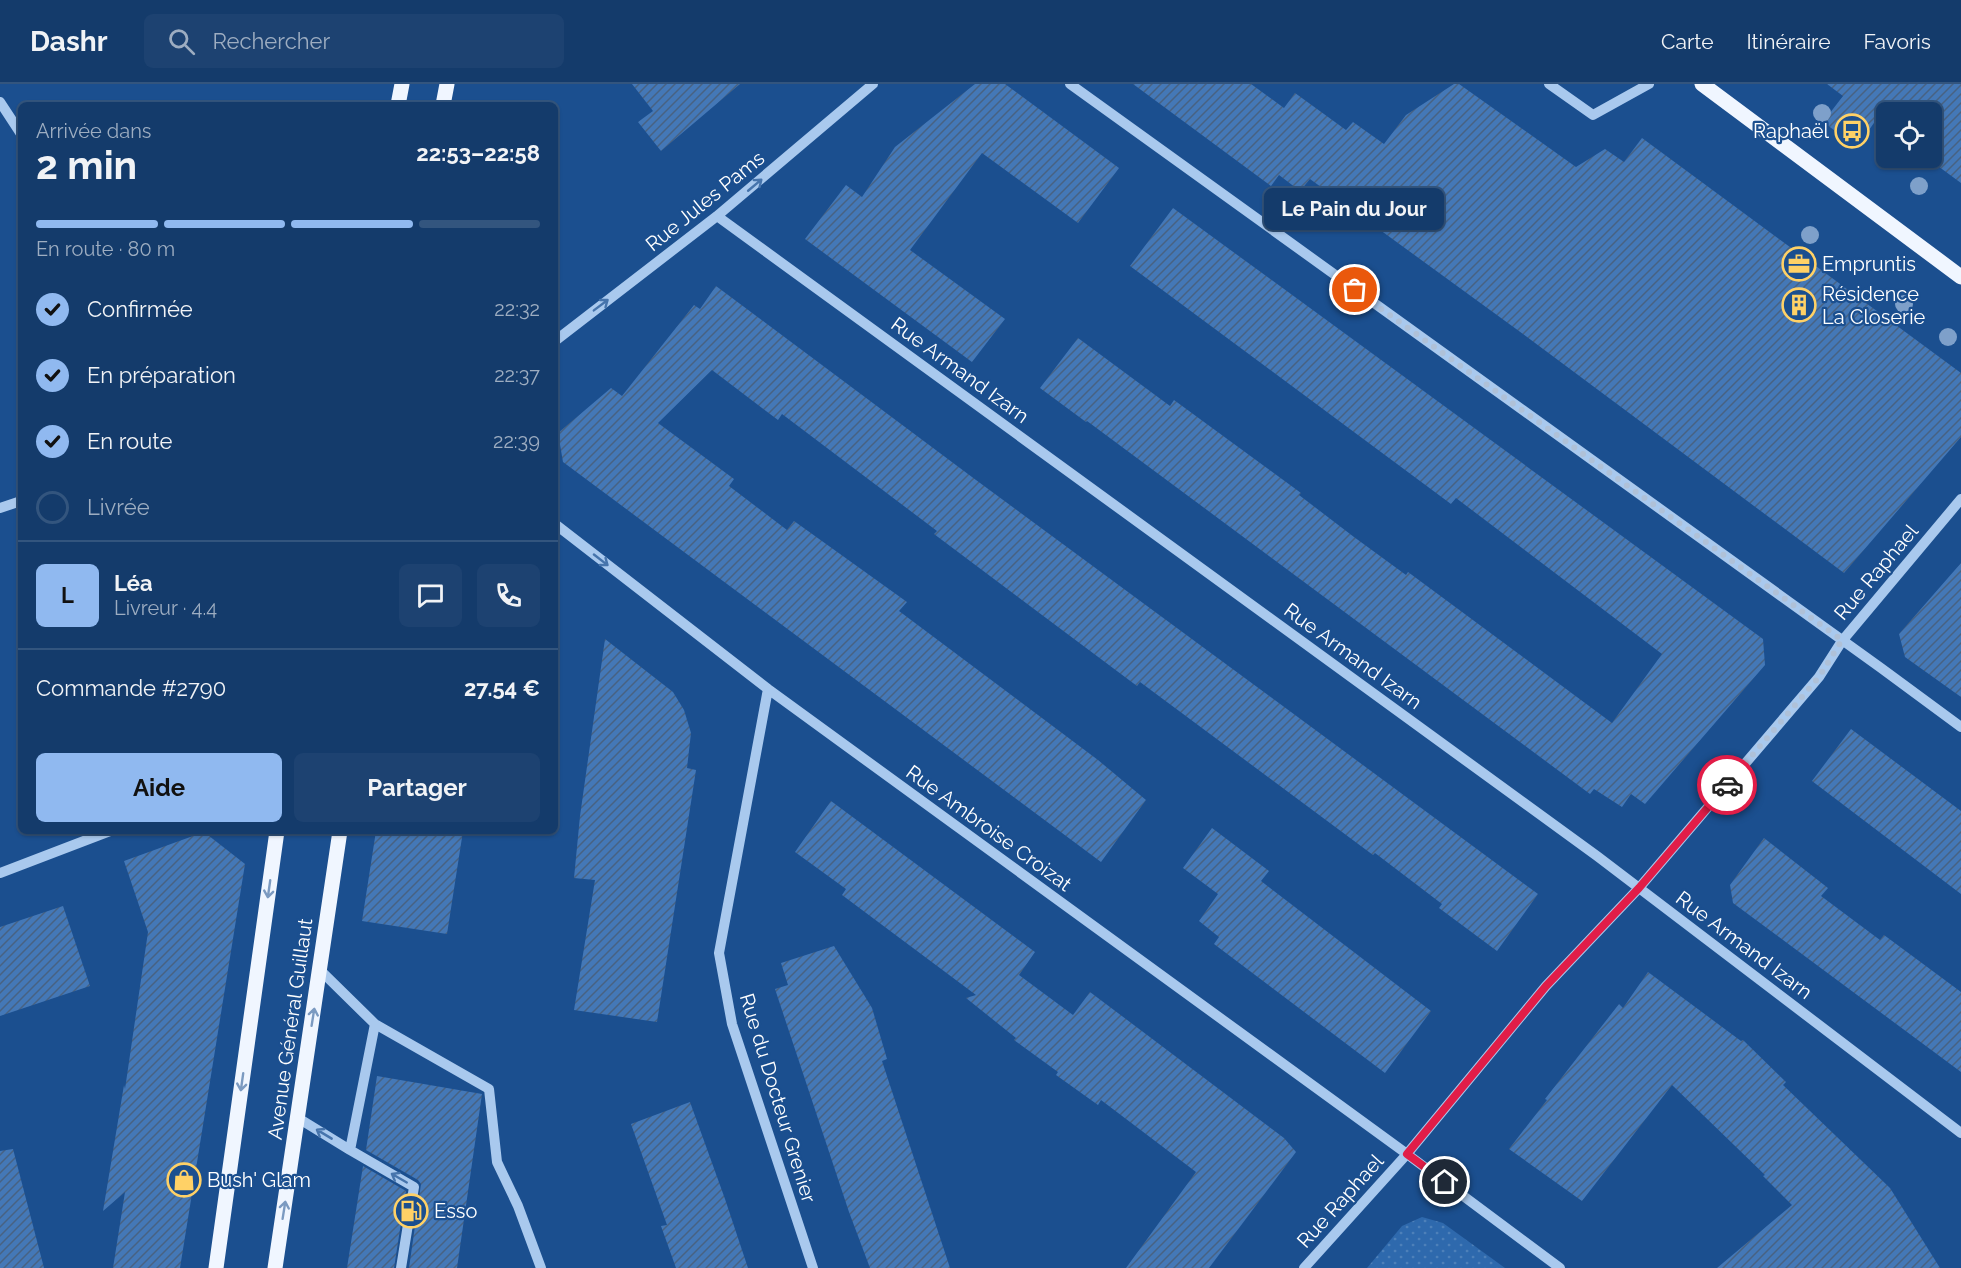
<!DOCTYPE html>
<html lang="fr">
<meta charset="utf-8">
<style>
:root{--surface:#143b6b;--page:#1d4271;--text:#f1f3f6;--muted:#9dadc1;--line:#33557e;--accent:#90b9f0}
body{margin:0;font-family:Raleway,sans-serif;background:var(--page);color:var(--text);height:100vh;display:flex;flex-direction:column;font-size:22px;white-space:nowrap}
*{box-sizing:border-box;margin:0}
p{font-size:20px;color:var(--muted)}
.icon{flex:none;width:33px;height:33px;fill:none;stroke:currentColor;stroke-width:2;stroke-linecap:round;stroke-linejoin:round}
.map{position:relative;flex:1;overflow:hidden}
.side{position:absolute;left:18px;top:18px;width:540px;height:732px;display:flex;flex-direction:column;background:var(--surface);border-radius:9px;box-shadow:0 2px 4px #0004,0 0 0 2px var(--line)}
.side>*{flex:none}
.tools{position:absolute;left:1876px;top:18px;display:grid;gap:12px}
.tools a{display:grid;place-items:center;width:66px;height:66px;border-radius:9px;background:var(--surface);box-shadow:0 2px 4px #0004,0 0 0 2px var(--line);font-size:30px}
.pin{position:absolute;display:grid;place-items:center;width:51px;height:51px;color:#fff;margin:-26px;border:3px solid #fff;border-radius:50%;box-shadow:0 2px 6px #0007}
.courier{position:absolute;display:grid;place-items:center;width:60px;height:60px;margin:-30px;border:4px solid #e11d48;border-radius:50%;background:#fff;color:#222;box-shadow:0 2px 8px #0007}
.bubble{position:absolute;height:42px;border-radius:9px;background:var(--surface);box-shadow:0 2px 4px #0004,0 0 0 2px var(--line);font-size:20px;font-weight:700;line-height:42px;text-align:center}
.headline em{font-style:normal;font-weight:700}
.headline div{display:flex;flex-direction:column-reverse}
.headline{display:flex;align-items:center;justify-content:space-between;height:102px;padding:0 18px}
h1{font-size:39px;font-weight:700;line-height:45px}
.bar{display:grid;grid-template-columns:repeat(4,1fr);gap:9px 6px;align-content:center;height:72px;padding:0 18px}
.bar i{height:8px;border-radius:4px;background:var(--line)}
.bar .active{background:var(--accent)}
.bar p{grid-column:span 4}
.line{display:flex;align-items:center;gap:15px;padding:0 18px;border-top:2px solid var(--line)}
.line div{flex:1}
.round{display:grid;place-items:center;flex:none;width:63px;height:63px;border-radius:9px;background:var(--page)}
ol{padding:0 18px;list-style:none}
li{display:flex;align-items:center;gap:18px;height:66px}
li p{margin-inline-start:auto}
li .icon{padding:6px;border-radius:50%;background:var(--accent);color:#111;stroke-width:4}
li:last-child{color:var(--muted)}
li i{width:33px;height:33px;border:3px solid var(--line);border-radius:50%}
.action{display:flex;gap:12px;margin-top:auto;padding:12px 18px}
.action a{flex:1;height:69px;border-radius:9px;background:var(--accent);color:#111;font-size:24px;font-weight:700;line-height:69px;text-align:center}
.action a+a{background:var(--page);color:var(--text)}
header{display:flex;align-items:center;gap:36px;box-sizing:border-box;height:84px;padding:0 30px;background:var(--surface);border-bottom:2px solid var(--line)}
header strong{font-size:28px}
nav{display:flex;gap:33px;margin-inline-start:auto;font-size:21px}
.search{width:420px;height:54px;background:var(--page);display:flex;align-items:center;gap:15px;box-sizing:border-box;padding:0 21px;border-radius:9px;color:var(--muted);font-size:22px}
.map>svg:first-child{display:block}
.grass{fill:url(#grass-dots)}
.building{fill:url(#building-hatch)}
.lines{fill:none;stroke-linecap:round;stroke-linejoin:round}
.minor{stroke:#a9c9ee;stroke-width:10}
.major{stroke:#f0f6ff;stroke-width:15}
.tree{fill:#7ea0ca}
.oneway{stroke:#4674ac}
.oneway2{stroke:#7b9ac1}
.done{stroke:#afc1d8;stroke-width:6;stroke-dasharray:0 10.8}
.route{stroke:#e11d48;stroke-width:8}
.labels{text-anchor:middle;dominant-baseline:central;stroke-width:4.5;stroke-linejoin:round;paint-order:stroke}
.poi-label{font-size:20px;fill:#fff;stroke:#1b4f8f;text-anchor:start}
.street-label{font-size:20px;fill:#fff;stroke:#1b4f8f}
</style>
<header>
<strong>Dashr</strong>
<div class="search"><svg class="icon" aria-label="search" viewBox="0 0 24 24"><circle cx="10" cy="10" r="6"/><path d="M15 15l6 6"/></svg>Rechercher</div>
<nav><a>Carte</a><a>Itinéraire</a><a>Favoris</a></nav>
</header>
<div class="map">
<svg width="1961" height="1184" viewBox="0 0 1961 1184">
<defs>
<pattern id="grass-dots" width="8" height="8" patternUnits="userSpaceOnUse" patternTransform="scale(1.5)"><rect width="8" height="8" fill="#2e69ad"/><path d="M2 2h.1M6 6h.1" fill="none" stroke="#4d80b9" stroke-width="1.8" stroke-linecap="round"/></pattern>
<pattern id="building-hatch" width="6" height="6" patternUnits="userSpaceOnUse" patternTransform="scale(1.5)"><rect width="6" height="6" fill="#4478b7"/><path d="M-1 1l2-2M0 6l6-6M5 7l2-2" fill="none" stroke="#486282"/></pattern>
</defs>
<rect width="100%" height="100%" fill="#1b4f8f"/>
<path class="grass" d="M1422 1133 1443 1139 1505 1184H1367L1402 1142Z"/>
<path class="building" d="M632 0H740L661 67 638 38 653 27Z
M975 0H1005L1119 84 1078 139 982 69 910 166 1005 235 972 278 805 155 846 101 862 113 895 63Z
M1133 0H1251L1284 24 1295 9 1346 46 1353 38 1384 60 1406 31 1454 0H1459L1576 83 1605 65 1624 78 1642 54 1961 289V353L1844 489 1523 250 1310 95 1300 107 1279 91 1271 102Z
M1827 0H1961V99L1927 74H1932V28H1887V44L1876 36 1857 63 1823 38 1843 12Z
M1173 124 1763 555 1765 581 1645 720 1631 710 1622 723 1594 705 1590 710 1087 337 1086 338 1040 304 1078 254 1170 322 1174 316 1301 409 1299 411 1354 453 1406 491 1408 488 1612 639 1662 570 1456 414 1451 420 1130 182Z
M716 202 976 396 1538 810 1497 867 1439 824 1442 820 1375 769 1373 771 1140 598 1137 602 1042 531 934 450 937 447 782 330 778 336 712 286 658 339 734 395 729 402 787 446 794 437 907 518 899 527 1098 676 1146 716 1101 778 563 378 558 349 611 304 622 312 694 221 700 225Z
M1961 479V613L1905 573 1899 550Z
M605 555 673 608 684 626 691 649 687 684 696 686 657 938 574 926 595 796 574 794 580 732Z
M1851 645 1961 727V810L1812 697Z
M831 717 1035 868 1019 891 1073 931 1090 908 1284 1054 1296 1068 1209 1184H1126L1196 1088 1101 1016 1098 1021 1056 991 1058 988 1014 956 1016 954 966 914 976 911 842 811 846 805 795 768Z
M1212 744 1269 787 1261 797 1431 927 1385 989 1214 860 1219 853 1199 837 1218 810 1183 784Z
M376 747H463L447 850 362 837Z
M204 748 245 780 180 1184H113L125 1108 103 1127 124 1001 125 1005 148 848 124 777Z
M1764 754 1828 804 1821 812 1880 856 1884 851 1961 908V988L1733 819 1730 801Z
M63 822 90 902 0 932V843Z
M834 862 872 924 887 975 882 977 950 1184H870L849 1128 775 905 788 901 781 879Z
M1648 888 1741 957 1743 956 1786 998 1783 1001 1890 1104 1940 1184H1717L1792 1121 1763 1092 1765 1091 1672 1001 1582 1117 1509 1065 1547 1016 1545 1015 1619 920 1623 924Z
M377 992 482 1010 457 1184H409L421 1100 418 1096 366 1066Z
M690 1018 725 1115 748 1184H676L661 1142 667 1141 631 1040Z
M13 1065 44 1184H0V1067Z
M363 1082 406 1107 394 1184H347Z"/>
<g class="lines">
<path class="minor" d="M1070 0 1881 584 1961 643
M1549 0 1593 31 1649 0
M0 18 21 50
M717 132 1597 772 1961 1049
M555 257 717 132 873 0
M0 424 21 417
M555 440 768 605 1407 1070 1560 1184
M768 605 719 869 732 940 813 1184
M0 789 110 747
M320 886 375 940 350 1066 414 1103 401 1184
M375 940 489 1005 497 1078 518 1122 541 1184
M298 1034 350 1066
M1304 1184 1407 1070 1546 902 1639 804 1819 593 1842 557 1961 415"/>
<path class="major" d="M1702 0 1961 193
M398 21 402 0
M443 21 447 0
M216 1184 277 747
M275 1184 340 747"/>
</g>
<g class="tree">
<circle cx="1822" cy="29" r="9"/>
<circle cx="1919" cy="102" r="9"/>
<circle cx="1810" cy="151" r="9"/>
<circle cx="1904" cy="220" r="9"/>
<circle cx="1948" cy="253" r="9"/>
</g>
<defs><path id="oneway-shaft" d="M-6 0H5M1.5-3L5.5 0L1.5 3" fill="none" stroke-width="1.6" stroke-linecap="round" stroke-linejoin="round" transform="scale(1.5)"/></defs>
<g class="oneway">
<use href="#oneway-shaft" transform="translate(755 101) rotate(-40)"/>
<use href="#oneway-shaft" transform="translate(601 221) rotate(-37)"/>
<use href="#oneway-shaft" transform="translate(601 476) rotate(38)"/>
<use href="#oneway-shaft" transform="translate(324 1050) rotate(-149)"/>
<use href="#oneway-shaft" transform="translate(399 1094) rotate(-150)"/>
</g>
<g class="oneway2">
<use href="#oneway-shaft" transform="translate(269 805) rotate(98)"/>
<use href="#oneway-shaft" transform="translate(313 933) rotate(-81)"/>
<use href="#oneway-shaft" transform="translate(242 998) rotate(98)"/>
<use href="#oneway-shaft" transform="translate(284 1126) rotate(-81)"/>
</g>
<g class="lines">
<path class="done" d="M1355 206 1842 556 1819 593 1727 701"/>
<path class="route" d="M1445 1098 1407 1070 1546 902 1639 804 1727 701"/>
</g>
<defs>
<symbol id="bus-ring" viewBox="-11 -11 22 22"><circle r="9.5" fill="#1b4f8f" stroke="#ffd166" stroke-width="1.5"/><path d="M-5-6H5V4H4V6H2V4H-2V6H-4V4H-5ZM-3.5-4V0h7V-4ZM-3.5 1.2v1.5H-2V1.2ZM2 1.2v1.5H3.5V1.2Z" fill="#ffd166"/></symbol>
<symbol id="office-ring" viewBox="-11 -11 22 22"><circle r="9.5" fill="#1b4f8f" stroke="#ffd166" stroke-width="1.5"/><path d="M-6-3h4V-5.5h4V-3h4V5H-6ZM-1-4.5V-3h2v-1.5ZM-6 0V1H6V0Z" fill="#ffd166"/></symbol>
<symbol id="building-ring" viewBox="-11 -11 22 22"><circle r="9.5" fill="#1b4f8f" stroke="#ffd166" stroke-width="1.5"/><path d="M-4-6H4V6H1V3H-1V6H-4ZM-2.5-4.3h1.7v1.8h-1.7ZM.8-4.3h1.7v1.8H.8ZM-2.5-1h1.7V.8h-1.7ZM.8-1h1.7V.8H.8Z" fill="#ffd166"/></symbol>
<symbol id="shop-ring" viewBox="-11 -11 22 22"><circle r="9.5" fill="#1b4f8f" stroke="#ffd166" stroke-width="1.5"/><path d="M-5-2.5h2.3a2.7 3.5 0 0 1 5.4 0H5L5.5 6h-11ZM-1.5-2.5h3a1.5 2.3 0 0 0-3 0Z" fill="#ffd166"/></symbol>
<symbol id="fuel-ring" viewBox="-11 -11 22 22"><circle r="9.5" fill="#1b4f8f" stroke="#ffd166" stroke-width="1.5"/><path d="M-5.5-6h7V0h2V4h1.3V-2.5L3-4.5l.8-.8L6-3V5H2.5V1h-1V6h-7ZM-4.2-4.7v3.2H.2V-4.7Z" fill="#ffd166"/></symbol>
</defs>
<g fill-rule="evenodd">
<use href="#bus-ring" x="1833" y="28" width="38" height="38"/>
<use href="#office-ring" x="1780" y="161" width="38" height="38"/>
<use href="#building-ring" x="1780" y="202" width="38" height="38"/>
<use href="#shop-ring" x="165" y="1077" width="38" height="38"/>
<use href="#fuel-ring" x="392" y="1108" width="38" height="38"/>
</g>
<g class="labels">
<g class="poi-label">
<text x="1829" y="47" text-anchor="end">Raphaël</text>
<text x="1822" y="180">Empruntis</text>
<text x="1822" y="210">Résidence<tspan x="1822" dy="23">La Closerie</tspan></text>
<text x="207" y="1096">Bush' Glam</text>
<text x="434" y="1127">Esso</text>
</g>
<g class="street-label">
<text transform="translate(705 117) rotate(-39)">Rue Jules Pams</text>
<text transform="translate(960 286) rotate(36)">Rue Armand Izarn</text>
<text transform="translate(1876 488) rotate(-50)">Rue Raphael</text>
<text transform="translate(1353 572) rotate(36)">Rue Armand Izarn</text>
<text transform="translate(989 744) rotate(36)">Rue Ambroise Croizat</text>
<text transform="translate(1744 861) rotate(37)">Rue Armand Izarn</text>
<text transform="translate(290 945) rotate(-82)">Avenue Général Guillaut</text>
<text transform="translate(778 1014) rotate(73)">Rue du Docteur Grenier</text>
<text transform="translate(1340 1117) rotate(-48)">Rue Raphael</text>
</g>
</g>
</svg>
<div class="tools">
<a><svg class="icon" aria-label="locate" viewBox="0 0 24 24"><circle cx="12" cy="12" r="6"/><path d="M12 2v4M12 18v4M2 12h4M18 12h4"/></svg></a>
</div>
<div class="pin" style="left:1355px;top:206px;background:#ea580c"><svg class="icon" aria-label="bag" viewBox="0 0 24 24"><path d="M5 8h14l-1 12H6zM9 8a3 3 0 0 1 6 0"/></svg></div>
<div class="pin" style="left:1445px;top:1098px;background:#1f2937"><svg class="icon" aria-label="home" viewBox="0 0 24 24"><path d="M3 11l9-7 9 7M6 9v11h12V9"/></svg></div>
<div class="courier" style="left:1727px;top:701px"><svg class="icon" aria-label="car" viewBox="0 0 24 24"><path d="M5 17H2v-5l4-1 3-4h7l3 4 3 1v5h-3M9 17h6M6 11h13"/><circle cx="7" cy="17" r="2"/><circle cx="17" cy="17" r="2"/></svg></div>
<div class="bubble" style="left:1264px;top:104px;width:180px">Le Pain du Jour</div>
<section class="side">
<div class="headline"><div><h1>2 min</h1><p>Arrivée dans</p></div><em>22:53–22:58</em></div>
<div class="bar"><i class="active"></i><i class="active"></i><i class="active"></i><i></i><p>En route · 80 m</p></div>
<ol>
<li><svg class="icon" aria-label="check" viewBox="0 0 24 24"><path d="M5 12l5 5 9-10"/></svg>Confirmée<p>22:32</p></li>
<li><svg class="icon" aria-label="check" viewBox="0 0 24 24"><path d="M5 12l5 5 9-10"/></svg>En préparation<p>22:37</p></li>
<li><svg class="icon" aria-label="check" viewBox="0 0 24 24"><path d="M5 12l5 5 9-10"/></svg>En route<p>22:39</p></li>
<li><i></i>Livrée</li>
</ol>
<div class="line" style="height:108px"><b class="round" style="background:var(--accent);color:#111">L</b><div><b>Léa</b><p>Livreur · 4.4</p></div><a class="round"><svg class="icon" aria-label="chat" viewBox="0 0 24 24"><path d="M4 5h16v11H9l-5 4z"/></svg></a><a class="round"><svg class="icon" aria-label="phone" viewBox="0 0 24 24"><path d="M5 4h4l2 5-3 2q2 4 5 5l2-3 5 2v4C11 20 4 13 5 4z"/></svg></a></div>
<div class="line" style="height:78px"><div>Commande #2790</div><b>27.54 €</b></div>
<div class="action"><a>Aide</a><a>Partager</a></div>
</section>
</div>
